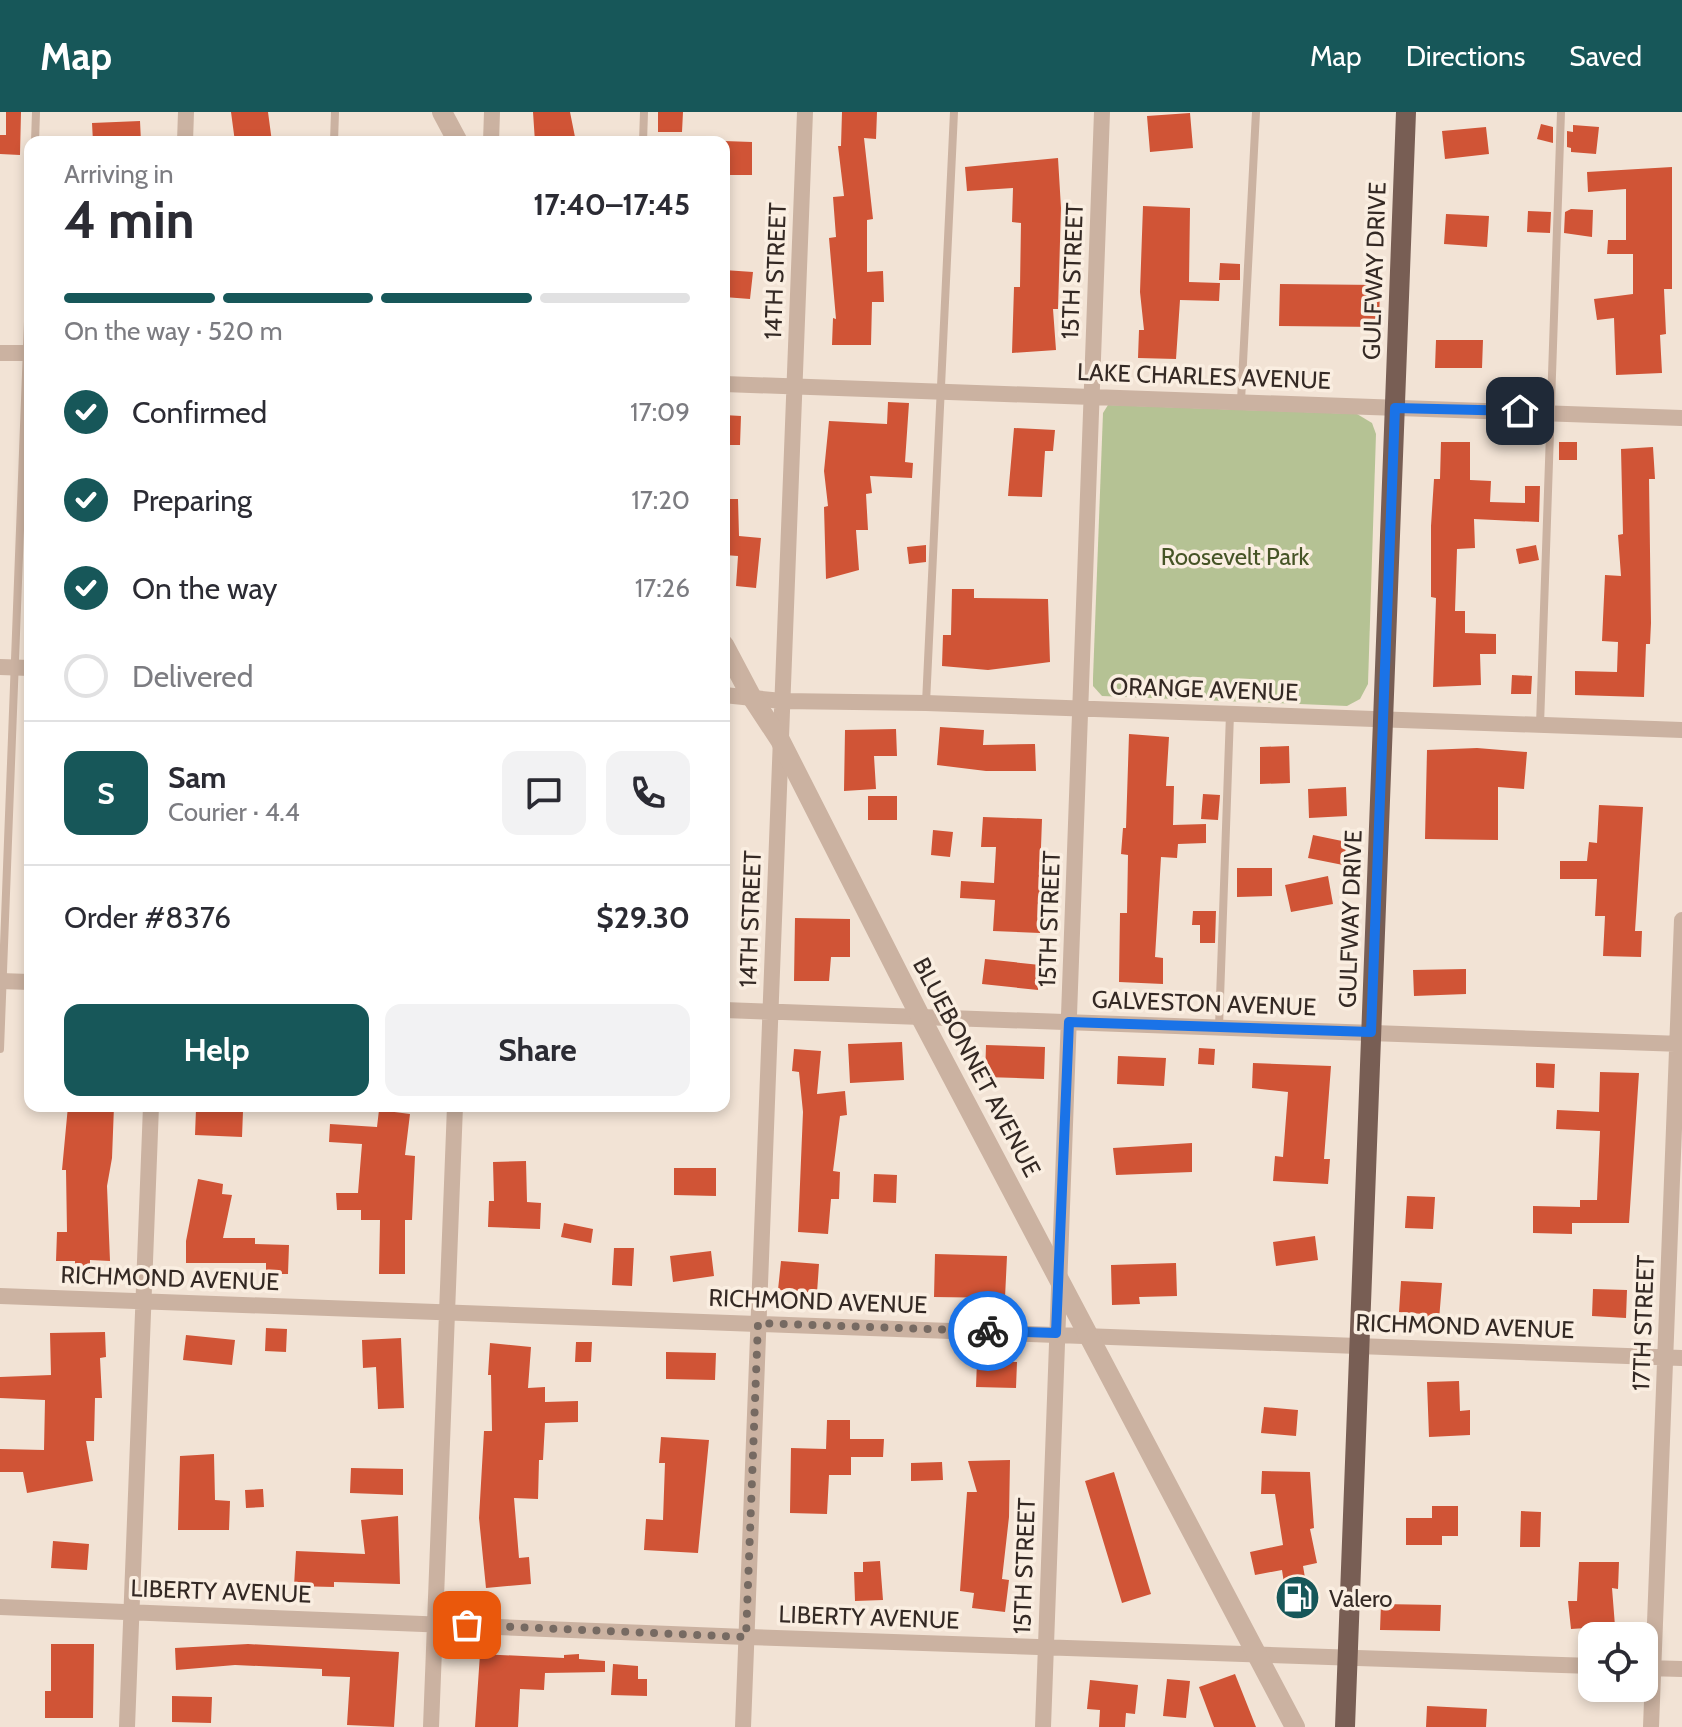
<!DOCTYPE html>
<meta charset="utf-8">
<style>
:root{--surface:#fff;--page:#f2f2f3;--text:#2b2b33;--muted:#7c7c81;--line:#e1e1e2;--accent:#175759}
body{margin:0;font-family:Cabin,sans-serif;background:var(--page);color:var(--text);height:100vh;display:flex;flex-direction:column;font-size:30px;white-space:nowrap}
*{box-sizing:border-box;margin:0}
p{font-size:26px;color:var(--muted)}
.icon{flex:none;width:44px;height:44px;fill:none;stroke:currentColor;stroke-width:2;stroke-linecap:round;stroke-linejoin:round}
.map{position:relative;flex:1;overflow:hidden}
.panel{position:absolute;left:24px;top:24px;width:706px;height:976px;display:flex;flex-direction:column;background:var(--surface);border-radius:16px;box-shadow:0 4px 12px #0003}
.panel>*{flex:none}
.tools{position:absolute;left:1578px;top:1510px;display:grid;gap:16px}
.tools a{display:grid;place-items:center;width:80px;height:80px;border-radius:16px;background:var(--surface);box-shadow:0 4px 12px #0003;font-size:40px}
.pin{position:absolute;display:grid;place-items:center;width:68px;height:68px;color:#fff;margin:-34px;border-radius:16px;box-shadow:0 4px 12px #0006}
.courier{position:absolute;display:grid;place-items:center;width:80px;height:80px;margin:-40px;border:6px solid #1a73e8;border-radius:50%;background:#fff;color:#222;box-shadow:0 2px 10px #0007}
.summary em{font-style:normal;font-weight:700}
.summary div{display:flex;flex-direction:column-reverse}
.summary{display:flex;align-items:center;justify-content:space-between;height:136px;padding:0 40px}
h1{font-size:52px;font-weight:700;line-height:60px}
.bar{display:grid;grid-template-columns:repeat(4,1fr);gap:12px 8px;align-content:center;height:96px;padding:0 40px}
.bar i{height:10px;border-radius:6px;background:var(--line)}
.bar .on{background:var(--accent)}
.bar p{grid-column:span 4}
.line{display:flex;align-items:center;gap:20px;padding:0 40px;border-top:2px solid var(--line)}
.line div{flex:1}
.round{display:grid;place-items:center;flex:none;width:84px;height:84px;border-radius:16px;background:var(--page)}
ol{padding:0 40px;list-style:none}
li{display:flex;align-items:center;gap:24px;height:88px}
li p{margin-inline-start:auto}
li .icon{padding:8px;border-radius:50%;background:var(--accent);color:#fff;stroke-width:4}
li:last-child{color:var(--muted)}
li i{width:44px;height:44px;border:4px solid var(--line);border-radius:50%}
.action{display:flex;gap:16px;margin-top:auto;padding:16px 40px}
.action a{flex:1;height:92px;border-radius:16px;background:var(--accent);color:#fff;font-size:32px;font-weight:700;line-height:92px;text-align:center}
.action a+a{background:var(--page);color:var(--text)}
header{display:flex;align-items:center;gap:48px;box-sizing:border-box;height:112px;padding:0 40px;background:var(--accent);color:#fff}
header strong{font-size:38px}
nav{display:flex;gap:44px;margin-inline-start:auto;font-size:28px}
.map>svg:first-child{display:block}
.green{fill:#b5c294}
.building{fill:#d05436}
.lines{fill:none;stroke-linecap:round;stroke-linejoin:round}
.service{stroke:#cbb2a1;stroke-width:8}
.minor{stroke:#cbb2a1;stroke-width:16}
.tertiary{stroke:#cbb2a1;stroke-width:20}
.primary{stroke:#785e54;stroke-width:20}
.done{stroke:#766a62;stroke-width:8;stroke-dasharray:0 14.4}
.route{stroke:#1a73e8;stroke-width:10}
.labels{text-anchor:middle;dominant-baseline:central;stroke-width:7;stroke-linejoin:round;paint-order:stroke}
.street-label{font-size:24px;fill:#342924;stroke:#faeee1}
.park-label{font-size:24px;fill:#465426;stroke:#faeee1}
.poi-label{font-size:24px;fill:#342924;stroke:#faeee1;text-anchor:start}
</style>
<header>
<strong>Map</strong>
<nav><a>Map</a><a>Directions</a><a>Saved</a></nav>
</header>
<div class="map">
<svg width="1682" height="1615" viewBox="0 0 1682 1615">
<rect width="100%" height="100%" fill="#f2e3d5"/>
<path class="green" d="M1108 293 1357 302 1372 311 1376 322 1368 572 1360 587 1347 594 1102 584 1093 574V566L1103 301Z"/>
<path class="building" d="M6 0H21L20 43 0 42V23H6Z
M231 0H268L272 30H235Z
M533 0H570L576 30H535Z
M658 0H683L682 20H658Z
M842 0H877L876 27 864 26 873 107 867 108V160L883 159 884 190H872L871 233H832L833 206 836 207 829 126 836 125 833 85 844 84 838 34H841Z
M1190 1 1193 36 1150 40 1147 4Z
M140 9 141 30H93L92 11Z
M1541 12 1553 15V31L1537 27Z
M1573 13 1599 15 1596 42 1571 40V36L1567 35V19L1573 20Z
M1486 15 1489 42 1445 47 1442 19Z
M724 29 752 30V63H724Z
M1058 46 1061 96 1058 197H1053L1056 238 1012 241 1014 175H1020L1021 111 1012 110 1013 76 967 79 965 55Z
M1672 55V177H1664L1666 222 1660 223 1662 261 1616 263 1614 206 1597 208 1594 187 1633 182V142H1607L1608 128H1626V77L1588 80 1587 60Z
M1143 94 1190 96 1189 170 1220 171 1219 189 1180 188 1176 247 1138 246 1139 218H1144L1140 180Z
M1571 97 1593 98 1592 125 1564 121 1565 100Z
M1528 99 1551 100 1550 121 1527 120Z
M1446 102 1489 104 1487 135 1444 132Z
M1220 151 1240 152V168H1219Z
M724 158 753 160 750 187 724 185Z
M1280 172 1380 173 1379 215 1279 214Z
M1436 228H1483L1482 256H1435Z
M888 290 909 291 905 350 913 351 912 366 870 364 872 381 866 382 868 418H856L859 458 826 467 824 395 828 394 824 359 829 309 887 312Z
M724 303 741 304 740 333H724Z
M1014 316 1055 318 1053 339H1045L1042 385 1008 384Z
M1441 330H1470V368L1491 369 1490 390 1525 391V374H1540L1539 410 1474 407 1475 436 1457 437 1455 499H1465V521L1496 522V542H1480L1481 573 1433 575 1436 486 1431 485V414L1434 367H1440Z
M1559 330H1577V348H1559Z
M1653 335 1655 367H1649L1651 511 1650 532H1646L1644 585 1575 583V559L1617 560 1618 530 1602 529 1605 463 1621 464 1618 423 1623 422 1621 337Z
M724 387H738L739 424 761 426 756 476 736 474 738 444 724 443Z
M926 433V450L909 452 907 435Z
M1536 433 1539 448 1519 452 1516 437Z
M952 477H974V486L1048 487 1050 550 988 558 942 554 943 523H951Z
M1512 563 1532 564 1531 582H1511Z
M940 615 984 618 983 633 1035 632 1036 659H986L937 653Z
M896 617 897 644H874L876 677 844 679 845 618Z
M1129 622 1169 625 1166 674H1174L1173 713 1206 712V731L1178 732 1177 746 1161 745 1155 845 1163 846V872L1119 870 1120 801H1127L1128 743 1121 742 1123 716H1126Z
M1289 634 1290 671 1260 672V635Z
M1477 636 1527 640 1524 677 1498 675V728L1425 727 1427 638Z
M1346 675 1347 704 1309 706 1308 677Z
M1203 682 1220 683 1218 708 1201 707Z
M868 684H897V708H868Z
M1599 693 1643 695 1635 819H1642L1641 845 1603 844 1605 804H1595L1597 767H1560V749H1587L1589 730 1597 731Z
M983 705 1042 707 1040 763H1045L1040 821 993 819 995 788 960 786 961 769 994 771 996 735H981Z
M933 718 953 720 950 745 931 743Z
M1313 723 1347 730 1343 753 1308 746Z
M1237 756H1272V784L1237 785Z
M1328 764 1333 792 1291 800 1285 773Z
M1193 799H1216L1215 831H1200V813H1192Z
M795 806 850 807V845H831L829 869H794Z
M985 847 1040 853 1038 878 982 872Z
M1466 857V882L1414 884 1413 858Z
M902 930 904 968 850 971 848 932Z
M986 933 1045 935 1044 967 985 965Z
M1199 936 1215 937 1214 953 1198 952Z
M794 937 821 939 817 982 845 979 847 1003 840 1004 833 1059 840 1060 839 1087H831L828 1122 798 1120 803 1000 799 960 792 959Z
M1118 944 1166 946 1164 974 1117 972Z
M1253 951 1331 954 1324 1047H1330L1328 1072 1273 1069 1275 1044 1283 1045 1288 980 1252 976Z
M1536 951 1555 952 1554 976 1536 975Z
M1600 960 1639 961 1629 1111H1572V1122L1533 1121V1094L1580 1095V1088H1597L1600 1019 1556 1017 1557 998 1599 1000Z
M68 994H114L112 1046 107 1074 110 1149 90 1148V1161L75 1160V1149H56L57 1120H67L66 1058H62Z
M196 997 243 999 242 1025 195 1023Z
M379 998 410 1002 405 1043 415 1044 412 1108H405V1162H379L380 1108H361V1098H337L336 1081H358L362 1032 329 1030 330 1012 377 1015Z
M1192 1031V1060L1116 1063 1113 1036Z
M526 1049 527 1090 541 1091 540 1117 488 1115 489 1089H494L493 1050Z
M674 1056H716V1084L674 1083Z
M874 1062 897 1063 896 1091 873 1090Z
M198 1067 223 1072 222 1082 232 1083 223 1126H255V1132L289 1133 288 1162H266V1151H186V1129Z
M1407 1084 1435 1085 1433 1117 1405 1116Z
M564 1111 593 1117 591 1131 561 1125Z
M1315 1124 1318 1148 1276 1154 1273 1130Z
M614 1136H634L632 1174 612 1173Z
M711 1139 714 1164 673 1170 670 1144Z
M935 1142 1007 1144 1005 1186 934 1185Z
M781 1149 819 1152 817 1181 778 1178Z
M1176 1151 1177 1184 1139 1185 1140 1192 1112 1193 1111 1153Z
M1401 1169 1442 1171 1439 1208 1422 1207 1423 1202 1399 1200Z
M1593 1177 1627 1178 1626 1206 1592 1204Z
M266 1216 287 1217 286 1240 265 1239Z
M105 1220 106 1245 100 1246 102 1286H95L94 1329H86L93 1369 27 1381 23 1360H0V1337L44 1338 45 1288 0 1286V1265L51 1263 50 1221Z
M186 1223 235 1228 232 1253 183 1248Z
M401 1226 404 1296 378 1297 376 1255 363 1256 362 1228Z
M576 1230H592L591 1250H575Z
M490 1231 531 1235 528 1276 545 1275V1290L578 1289V1310L545 1311 543 1348H539L538 1387 514 1386 519 1446 529 1445 531 1472 486 1476 479 1406 484 1319H492L491 1263H488Z
M666 1240 716 1241 715 1268 666 1267Z
M977 1249 1017 1250 1016 1276 976 1275Z
M1459 1269 1460 1299 1470 1298V1323L1429 1325 1427 1270Z
M1264 1295 1298 1298 1296 1324 1261 1321Z
M827 1308H850V1327H884L883 1345H851V1363H829L827 1402 790 1401 791 1336 826 1337Z
M661 1325 709 1328 698 1441 644 1438 646 1407 663 1408 665 1351H659Z
M214 1342 215 1388 230 1389 229 1418H178L180 1344Z
M1010 1348 1009 1405 1002 1467 1009 1468 1005 1500 972 1496 974 1481 960 1479 967 1380H977L968 1349Z
M942 1350 943 1368 911 1369V1351Z
M351 1356 403 1357V1383L350 1381Z
M1262 1359 1310 1360 1314 1416 1310 1417 1317 1451 1303 1454 1311 1501 1289 1505 1282 1458 1255 1463 1250 1440 1283 1433 1275 1382H1261Z
M1114 1360 1151 1482 1122 1491 1085 1369Z
M263 1377 264 1395 246 1396 245 1378Z
M1432 1394H1458V1424H1442V1433H1406V1406H1432Z
M1521 1399 1541 1400 1540 1435H1520Z
M398 1404 400 1472 334 1470V1475L294 1474 296 1439 365 1442 361 1408Z
M53 1429 89 1432 87 1458 51 1456Z
M880 1449 883 1488 855 1489 854 1460H863V1450Z
M1579 1450H1619L1618 1477 1612 1476 1615 1514 1571 1517 1568 1489H1577Z
M1381 1492 1441 1493 1440 1519 1380 1518Z
M51 1532H94L93 1606H45V1579H51Z
M248 1532 399 1540 394 1615 347 1613 350 1565 322 1564V1557L235 1553 176 1558 175 1536Z
M480 1542 564 1546V1543L579 1542V1547L605 1549V1560L545 1561 544 1578 520 1577 518 1615H475Z
M613 1552 638 1554V1567H647V1584L611 1583Z
M1235 1562 1256 1615H1214L1199 1575Z
M1167 1567 1190 1569 1186 1606 1163 1604Z
M1090 1568 1138 1573 1135 1602 1126 1601 1125 1615H1099L1100 1598 1087 1597Z
M172 1584 212 1585 211 1611 172 1610Z
M1427 1594 1487 1597 1486 1615H1426Z"/>
<g class="lines">
<path class="service" d="M35 30 36 0
M334 30 335 0
M643 30 644 0
M1241 289 1256 0
M926 591 954 0
M1540 613 1561 0
M1219 915 1230 602
M0 937 30 158"/>
<path class="minor" d="M185 30 186 0
M491 30 492 0
M0 241H30
M724 272 1682 306
M0 555 30 556
M724 583 782 589 926 591 1682 618
M0 869 30 870
M724 898 1682 932
M0 1184 1682 1246
M0 1495 746 1525 1592 1554
M1646 1556 1682 1557
M127 1615 151 994
M431 1615 455 994
M743 1615 805 0
M1043 1615 1102 0
M1651 1615 1682 808"/>
<path class="tertiary" d="M442 0 458 30
M724 533 751 584 780 628 920 904 1295 1615"/>
<path class="primary" d="M1345 1615 1406 0"/>
</g>
<g class="lines">
<path class="done" d="M467 1513 746 1525 758 1211 988 1219"/>
<path class="route" d="M988 1219 1056 1221 1069 910 1371 920 1395 296 1520 299"/>
</g>
<defs>
<symbol id="fuel-disc" viewBox="-11 -11 22 22"><circle r="9.5" fill="#175759" stroke="#faeee1"/><path d="M-5.5-6h7V0h2V4h1.3V-2.5L3-4.5l.8-.8L6-3V5H2.5V1h-1V6h-7ZM-4.2-4.7v3.2H.2V-4.7Z" fill="#fff"/></symbol>
</defs>
<g fill-rule="evenodd">
<use href="#fuel-disc" x="1272" y="1460" width="51" height="51"/>
</g>
<g class="labels">
<g class="street-label">
<text transform="translate(775 159) rotate(-88)">14TH STREET</text>
<text transform="translate(1072 159) rotate(-88)">15TH STREET</text>
<text transform="translate(1374 159) rotate(-88)">GULFWAY DRIVE</text>
<text transform="translate(1204 264) rotate(2)">LAKE CHARLES AVENUE</text>
<text transform="translate(1204 577) rotate(2)">ORANGE AVENUE</text>
<text transform="translate(750 807) rotate(-88)">14TH STREET</text>
<text transform="translate(1049 807) rotate(-88)">15TH STREET</text>
<text transform="translate(1350 807) rotate(-88)">GULFWAY DRIVE</text>
<text transform="translate(1204 891) rotate(2)">GALVESTON AVENUE</text>
<text transform="translate(977 955) rotate(62)">BLUEBONNET AVENUE</text>
<text transform="translate(170 1166) rotate(2)">RICHMOND AVENUE</text>
<text transform="translate(818 1189) rotate(2)">RICHMOND AVENUE</text>
<text transform="translate(1643 1211) rotate(-88)">17TH STREET</text>
<text transform="translate(1465 1214) rotate(2)">RICHMOND AVENUE</text>
<text transform="translate(1024 1454) rotate(-88)">15TH STREET</text>
<text transform="translate(221 1479) rotate(2)">LIBERTY AVENUE</text>
<text transform="translate(869 1505) rotate(2)">LIBERTY AVENUE</text>
</g>
<g class="park-label">
<text x="1235" y="444">Roosevelt Park</text>
</g>
<g class="poi-label">
<text x="1329" y="1486">Valero</text>
</g>
</g>
</svg>
<div class="tools">
<a><svg class="icon" aria-label="locate" viewBox="0 0 24 24"><circle cx="12" cy="12" r="6"/><path d="M12 2v4M12 18v4M2 12h4M18 12h4"/></svg></a>
</div>
<div class="pin" style="left:467px;top:1513px;background:#ea580c"><svg class="icon" aria-label="bag" viewBox="0 0 24 24"><path d="M5 8h14l-1 12H6zM9 8a3 3 0 0 1 6 0"/></svg></div>
<div class="pin" style="left:1520px;top:299px;background:#1f2937"><svg class="icon" aria-label="home" viewBox="0 0 24 24"><path d="M3 11l9-7 9 7M6 9v11h12V9"/></svg></div>
<div class="courier" style="left:988px;top:1219px"><svg class="icon" aria-label="bike" viewBox="0 0 24 24"><circle cx="6" cy="16" r="4"/><circle cx="18" cy="16" r="4"/><path d="M6 16l4-8h5l3 8M10 8l3 8H6M13 5h3"/></svg></div>
<section class="panel">
<div class="summary"><div><h1>4 min</h1><p>Arriving in</p></div><em>17:40–17:45</em></div>
<div class="bar"><i class="on"></i><i class="on"></i><i class="on"></i><i></i><p>On the way · 520 m</p></div>
<ol>
<li><svg class="icon" aria-label="check" viewBox="0 0 24 24"><path d="M5 12l5 5 9-10"/></svg>Confirmed<p>17:09</p></li>
<li><svg class="icon" aria-label="check" viewBox="0 0 24 24"><path d="M5 12l5 5 9-10"/></svg>Preparing<p>17:20</p></li>
<li><svg class="icon" aria-label="check" viewBox="0 0 24 24"><path d="M5 12l5 5 9-10"/></svg>On the way<p>17:26</p></li>
<li><i></i>Delivered</li>
</ol>
<div class="line" style="height:144px"><b class="round" style="background:var(--accent);color:#fff">S</b><div><b>Sam</b><p>Courier · 4.4</p></div><a class="round"><svg class="icon" aria-label="chat" viewBox="0 0 24 24"><path d="M4 5h16v11H9l-5 4z"/></svg></a><a class="round"><svg class="icon" aria-label="phone" viewBox="0 0 24 24"><path d="M5 4h4l2 5-3 2q2 4 5 5l2-3 5 2v4C11 20 4 13 5 4z"/></svg></a></div>
<div class="line" style="height:104px"><div>Order #8376</div><b>$29.30</b></div>
<div class="action"><a>Help</a><a>Share</a></div>
</section>
</div>
